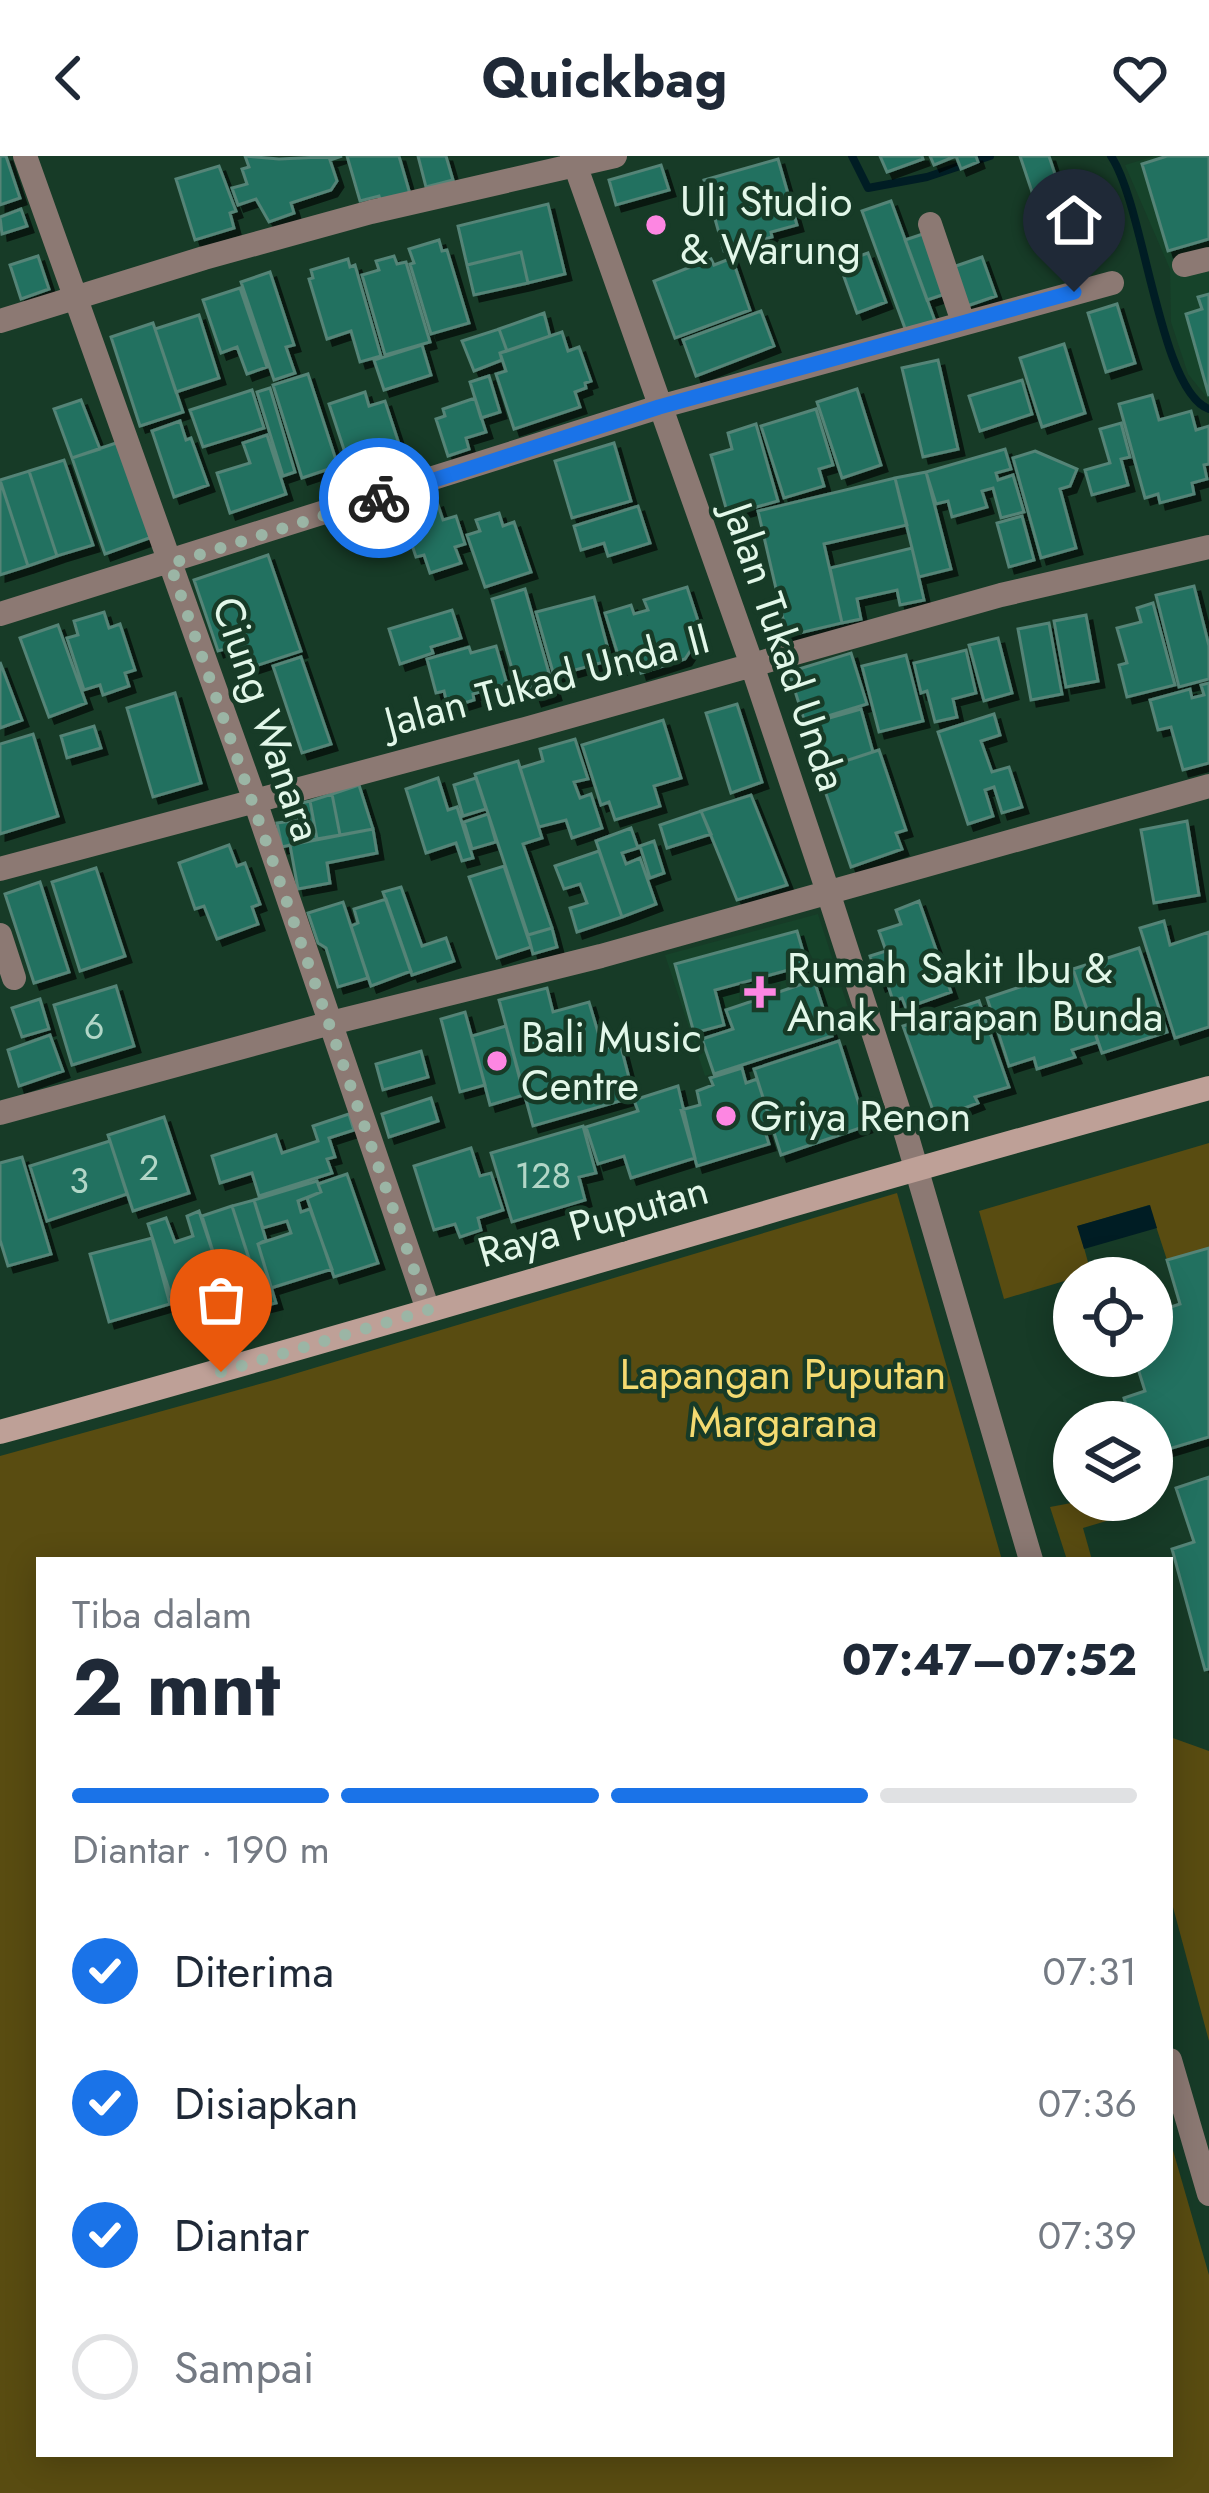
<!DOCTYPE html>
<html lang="id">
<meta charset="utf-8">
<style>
:root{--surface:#fff;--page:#f2f2f3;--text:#1f2937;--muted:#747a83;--line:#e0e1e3;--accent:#1a73e8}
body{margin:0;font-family:Jost,sans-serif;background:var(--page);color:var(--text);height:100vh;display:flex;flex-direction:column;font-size:45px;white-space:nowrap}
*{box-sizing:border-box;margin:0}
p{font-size:39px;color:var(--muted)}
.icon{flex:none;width:66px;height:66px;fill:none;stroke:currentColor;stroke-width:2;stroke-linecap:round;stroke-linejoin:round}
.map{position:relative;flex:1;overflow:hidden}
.details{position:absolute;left:36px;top:1401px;width:1137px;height:900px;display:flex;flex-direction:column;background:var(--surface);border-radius:0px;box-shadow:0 6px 30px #0003}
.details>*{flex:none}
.tools{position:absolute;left:1053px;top:1101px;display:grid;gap:24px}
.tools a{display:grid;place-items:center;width:120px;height:120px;border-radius:50%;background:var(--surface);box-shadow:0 6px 30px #0003;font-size:60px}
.pin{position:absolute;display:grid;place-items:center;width:102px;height:102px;color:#fff;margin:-123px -51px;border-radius:50% 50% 50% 0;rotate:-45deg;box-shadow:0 0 12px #0007}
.pin .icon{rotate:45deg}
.courier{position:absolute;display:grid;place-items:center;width:120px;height:120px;margin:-60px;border:9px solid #1a73e8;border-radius:50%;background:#fff;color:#222;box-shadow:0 3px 15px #0007}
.head em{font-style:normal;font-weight:700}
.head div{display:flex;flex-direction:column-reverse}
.head{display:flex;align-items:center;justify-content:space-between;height:204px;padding:0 36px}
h1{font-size:78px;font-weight:700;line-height:90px}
.bar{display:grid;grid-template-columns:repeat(4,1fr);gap:18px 12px;align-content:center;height:144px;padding:0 36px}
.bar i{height:15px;border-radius:9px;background:var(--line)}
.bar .current{background:var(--accent)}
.bar p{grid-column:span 4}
ol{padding:0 36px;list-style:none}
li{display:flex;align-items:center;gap:36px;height:132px}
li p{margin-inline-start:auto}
li .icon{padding:12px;border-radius:50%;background:var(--accent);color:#fff;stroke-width:4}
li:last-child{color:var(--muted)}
li i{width:66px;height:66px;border:6px solid var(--line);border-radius:50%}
header{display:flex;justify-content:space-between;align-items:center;height:156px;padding:0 36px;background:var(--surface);font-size:54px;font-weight:700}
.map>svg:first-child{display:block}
.built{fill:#16432a}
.green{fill:#594c11}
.water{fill:#001d24}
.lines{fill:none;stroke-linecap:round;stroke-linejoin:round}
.stream{stroke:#001d24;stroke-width:8}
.building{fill:#247161;stroke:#548477;stroke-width:3;filter:url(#shadow)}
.minor{stroke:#8c7973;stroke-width:24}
.secondary{stroke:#bea097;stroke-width:24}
.done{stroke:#9bb5a5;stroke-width:12;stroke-dasharray:0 21.6}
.route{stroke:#1a73e8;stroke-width:15}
.poi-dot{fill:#fd86e2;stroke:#173b27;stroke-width:4.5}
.labels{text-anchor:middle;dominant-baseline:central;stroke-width:9;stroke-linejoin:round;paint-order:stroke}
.number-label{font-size:36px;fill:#b2d6c7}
.poi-label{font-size:42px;fill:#e2f7e9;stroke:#173b27;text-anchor:start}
.street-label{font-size:42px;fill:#e2f7e9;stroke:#173b27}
.park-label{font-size:42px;fill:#f4db71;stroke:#173b27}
</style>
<header><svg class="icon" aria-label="back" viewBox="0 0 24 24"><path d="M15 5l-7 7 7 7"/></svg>Quickbag<svg class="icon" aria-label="heart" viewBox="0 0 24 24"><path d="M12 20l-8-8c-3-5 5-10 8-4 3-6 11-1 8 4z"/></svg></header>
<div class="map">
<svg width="1209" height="2337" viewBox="0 0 1209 2337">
<defs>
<filter id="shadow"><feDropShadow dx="6" dy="6" stdDeviation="0" flood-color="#0009"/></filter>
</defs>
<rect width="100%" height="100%" fill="#173b27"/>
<path class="built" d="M1155 0H1209V244L1188 218 1171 166 1170 113 1125 9Z
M818 758 855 873 705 920 665 799Z"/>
<path class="green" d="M1209 987V1092L1167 1104 1149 1049 1078 1070 1091 1117 1004 1143 979 1055Z
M897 1037 1002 1404H39V2298H1170V1984L1209 2119V2337H0V1300L274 1224Z
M1087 1344H1137L1123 1360 1083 1372 1092 1404H1067L1050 1351Z
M1170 1581 1209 1595V1885L1170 1740Z"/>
<path class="water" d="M1150 1049 1157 1072 1084 1093 1077 1070Z"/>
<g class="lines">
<path class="stream" d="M852 0 868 32 927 21 990 0
M1111 0C1145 51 1159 235 1209 253"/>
</g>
<path class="building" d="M0 0H6L20 42 0 49Z
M245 0 279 3 342 0 330 4 337 25 331 34 291 47 294 57 269 66 256 43 238 49 232 32 247 28 242 13 249 11Z
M347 0H399L410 38 381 46 379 40 360 45Z
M418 0H446L453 24 426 31Z
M880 0H922L923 3 887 16Z
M930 0H976L978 6 961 13 956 0 934 9Z
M1020 0H1049L1085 109 1059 117Z
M1167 0H1209V83L1168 95 1142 8Z
M778 3 797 69 771 76 772 81 724 95 704 24Z
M661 9 669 34 616 49 609 24Z
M219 10 236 55 230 57 234 72 195 84 176 23Z
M891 45 935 165 906 175 862 55Z
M548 48 565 118 528 127 521 96 467 109 458 70Z
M21 53 27 70 2 78 0 61Z
M929 76 951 136 927 144 905 84Z
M439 84 442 95 447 94 469 167 431 178 410 108 414 107 409 93Z
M521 96 528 127 474 139 467 109Z
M868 97 886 146 857 157 839 107Z
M38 100 49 133 21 143 10 109Z
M394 100 397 108 406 106 430 186 385 199 362 119 379 114 376 105Z
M982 101 996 140 967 150 953 111Z
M732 102 750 154 675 182 654 125 711 103 714 109Z
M348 103 350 111 355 109 381 200 360 206 351 175 327 183 309 123 313 122 311 114Z
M270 116 294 189 286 191 295 217 274 224 241 126Z
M240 132 267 211 247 218 237 191 221 197 203 144Z
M1209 138V240L1186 158 1202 153 1198 141Z
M1117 148 1135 207 1106 216 1088 157Z
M761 155 774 190 696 220 683 184Z
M544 157 550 180 507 195 499 173Z
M199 159 219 222 176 236 155 173Z
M153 167 183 256 140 270 111 181Z
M499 173 507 195 500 197 502 204 474 215 462 185Z
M562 176 568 195 579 191 591 225 585 227 586 232 575 236 580 251 514 273 496 218 506 215 500 197Z
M1064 188 1085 257 1042 271 1020 202Z
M422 189 431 219 384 234 374 204Z
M938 204 958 293 923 301 902 212Z
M308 218 338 310 302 322 273 229Z
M489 220 500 256 481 262 470 226Z
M1022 224 1032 258 980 275 969 240Z
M270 232 295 316 283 320 257 236Z
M857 233 881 309 842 322 817 246Z
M252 234 264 272 203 291 190 254Z
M365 236 369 250 385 245 402 297 384 302 386 307 352 318 329 248Z
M1152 239 1159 264 1191 255 1196 274 1209 270V308L1204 309 1207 323 1192 327 1194 338 1160 347 1158 338 1145 342 1119 248Z
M475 242 486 276 466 282 469 293 448 300 436 263 445 260 443 253Z
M81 244 100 293 72 302 54 253Z
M816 253 833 309 819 313 824 330 784 342 761 270Z
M180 265 186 284 191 282 208 329 174 341 152 275Z
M1121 267 1130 301 1121 303 1128 329 1092 339 1085 314 1110 307 1100 273Z
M756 268 778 345 728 359 711 299 732 293 728 277Z
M267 279 286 338 230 357 217 317 250 307 243 287Z
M119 286 152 381 105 398 72 302Z
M614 287 631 345 572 362 555 305Z
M1005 293 1011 313 996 317 998 324 1013 319 1024 356 1001 362 993 332 982 335 987 351 952 361 948 345 936 348 926 316Z
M1035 295 1077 313 1070 330 1060 333 1076 392 1041 402 1013 302Z
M64 304 93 389 57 400 29 315Z
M29 315 57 400 28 410 0 324Z
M926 316 951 413 919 421 895 322Z
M895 322 907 369 824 388 842 467 787 480 758 355Z
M0 324 28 410 0 419Z
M437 346 443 364 456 360 465 388 455 391 461 407 430 417 424 399 416 401 407 374 417 370 412 354Z
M638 350 650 387 608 400 604 387 581 394 574 370Z
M499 357 503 370 514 366 531 416 485 431 467 379 480 375 476 364Z
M1022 360 1034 404 1009 411 997 367Z
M912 392 924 444 900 449 897 434 857 443 861 463 842 467 830 412Z
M268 399 301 495 240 515 232 491 218 495 194 424Z
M1194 430 1209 490V523L1179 531 1156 439Z
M687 431 702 477 685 503 641 517 638 507 622 512 605 457 631 449 634 458 648 454 644 444Z
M525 433 555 538 536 544 531 530 518 534 492 443Z
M594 441 611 504 554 520 536 456Z
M1153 447 1175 529 1127 541 1119 509 1127 507 1117 472 1141 466 1137 452Z
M452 454 461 482 431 491 433 497 400 508 389 473Z
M104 456 109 472 120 468 135 514 125 517 129 530 103 539 100 529 84 534 67 482 78 479 74 465Z
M1086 459 1098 525 1066 531 1054 465Z
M1049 467 1062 538 1031 544 1018 473Z
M58 469 86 547 49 561 20 482Z
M998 482 1012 537 984 545 969 489Z
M496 490 507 528 473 538 474 544 448 552 444 535 436 537 427 503 469 491 471 497Z
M966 494 976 537 953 543 957 561 935 566 927 535 921 537 914 507Z
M851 497 867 548 805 567 789 516Z
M906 499 923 565 879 576 862 510Z
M301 501 331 588 302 597 273 510Z
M0 506 22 564 0 572Z
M1209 527V607L1183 614 1171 571 1158 574 1150 544 1190 533 1192 542 1204 539 1201 529Z
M175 537 201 627 153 641 127 552Z
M737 548 762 626 731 637 706 557Z
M861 553 873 596 827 611 815 566Z
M994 558 1000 579 981 585 992 616 1009 611 1022 651 1002 657 994 631 985 634 993 660 968 668 938 576Z
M663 564 681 622 654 630 660 650 615 664 609 646 601 649 582 589Z
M94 570 101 592 67 602 61 580Z
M33 578 58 660 0 678V588Z
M575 583 588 623 574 626 580 642 591 638 602 672 572 682 566 664 539 671 520 612 543 605 540 593Z
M879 594 906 674 896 677 902 693 851 711 824 632 830 630 824 612Z
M518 605 542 682 523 688 552 772 528 779 475 618Z
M438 622 448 654 457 651 473 702 462 705 456 687 426 697 406 633Z
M476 622 486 653 463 660 454 629Z
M359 629 373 673 340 679 332 638Z
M332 638 340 679 317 683 310 645Z
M751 639 787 729 737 744 701 655Z
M310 645 317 683 282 691 277 667 299 664 297 648Z
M701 655 711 678 667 692 660 669Z
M488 658 496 686 472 693 464 666Z
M1187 665 1199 739 1154 747 1141 674Z
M631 672 638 692 622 697 626 708 640 702 656 748 622 761 596 685Z
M373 673 377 697 327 707 330 727 298 733 290 689Z
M654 685 664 717 650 722 640 690Z
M229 689 237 710 245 707 260 748 252 751 258 768 217 783 204 750 195 753 179 707Z
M599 695 622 761 577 776 570 752 587 747 580 728 564 733 555 710Z
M504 710 531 791 497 802 469 721Z
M96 712 125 800 80 815 52 726Z
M40 726 69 816 34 827 5 738Z
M401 731 422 790 446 782 454 805 412 819 383 736Z
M386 743 411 815 371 830 351 770 358 767 354 753Z
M919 745 951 836 906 852 902 842 893 845 887 826 880 829 870 800 886 795 879 775 901 768 896 754Z
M343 746 368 822 338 831 326 792 318 787 308 757Z
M1164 765 1170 789 1209 776V871L1175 882 1140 772Z
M552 772 557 791 533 798 528 779Z
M797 775 807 809 715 834 724 869 694 877 675 808Z
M1139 792 1167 876 1102 897 1073 813Z
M1073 813 1098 886 1072 894 1075 901 1037 913 1034 902 1009 910 987 842Z
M814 824 832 880 714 918 702 883 733 873 726 854Z
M116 830 134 890 72 909 54 849Z
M547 832 553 856 589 846 603 893 620 887 634 941 533 970 499 844Z
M40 843 49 873 22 881 12 852Z
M979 845 1009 931 975 941 978 947 936 963 903 870Z
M465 856 485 929 460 936 441 863Z
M506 870 524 939 490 949 472 880Z
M50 879 63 915 19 930 8 894Z
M839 885 866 970 781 999 754 913Z
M421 895 428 921 383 934 376 908Z
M742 912 746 927 757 923 771 966 763 969 769 988 697 1010 681 954 700 949 697 935 713 929 710 922Z
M678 930 695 1002 631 1022 624 1000 598 1008 586 971 638 955 634 944Z
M431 942 438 965 389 981 382 958Z
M349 958 354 974 329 982 335 1001 327 1003 332 1017 259 1040 252 1017 220 1027 212 1000 276 979 282 997 318 985 313 970Z
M164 961 189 1037 133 1055 108 979Z
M583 970 596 1017 579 1021 585 1044 512 1066 491 997Z
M110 985 127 1038 47 1065 30 1010Z
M471 992 480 1020 491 1017 503 1054 478 1062 481 1074 460 1081 455 1068 434 1074 414 1010Z
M22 1001 51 1098 8 1110 0 1084V1007Z
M347 1018 378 1107 334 1121 307 1042 321 1036 318 1028Z
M317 1025 321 1036 298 1045 301 1056 310 1053 332 1113 271 1132 258 1088 291 1077 287 1065 263 1072 254 1044Z
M254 1044 266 1084 258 1088 276 1147 264 1150 232 1050Z
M232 1050 257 1127 226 1138 202 1060Z
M199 1055 224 1130 173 1146 148 1068 166 1062 175 1086 193 1080 187 1060Z
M152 1082 170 1148 109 1166 90 1098Z
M1209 1092V1281L1152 1298V1266H1131L1124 1242 1145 1235 1134 1200H1152V1157L1180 1148 1167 1104Z
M1209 1321V1513L1205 1514 1172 1393 1194 1386 1176 1332Z"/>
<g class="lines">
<path class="minor" d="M25 0 254 642 428 1154
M572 0 752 509 828 736 907 981 1031 1404
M930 68 963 166
M1184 109 1209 103
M0 165 204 102 371 56 615 0
M0 458 659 251 1112 127
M0 713 525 573 1001 439 1209 391
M0 779 14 822
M0 957 331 867 601 800 1209 630
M1170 1904 1209 2038"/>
<path class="secondary" d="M0 1276C404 1166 804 1041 1209 932"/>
</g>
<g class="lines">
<path class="done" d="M221 1216 428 1154 170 408 379 342"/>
<path class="route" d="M379 342 659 251 1074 136"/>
</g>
<g class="poi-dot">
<circle cx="656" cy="69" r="12"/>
<path d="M754 818h12v12h12v12h-12v12h-12v-12h-12v-12h12z"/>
<circle cx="497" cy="905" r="12"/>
<circle cx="726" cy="960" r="12"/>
</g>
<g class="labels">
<g class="number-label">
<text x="94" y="870">6</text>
<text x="149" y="1011">2</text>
<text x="543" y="1019">128</text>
<text x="79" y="1024">3</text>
</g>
<g class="poi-label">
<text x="680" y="45">Uli Studio<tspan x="680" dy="48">&amp; Warung</tspan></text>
<text x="787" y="812">Rumah Sakit Ibu &amp;<tspan x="787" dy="48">Anak Harapan Bunda</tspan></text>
<text x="521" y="881">Bali Music<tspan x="521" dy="48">Centre</tspan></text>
<text x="750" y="960">Griya Renon</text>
</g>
<g class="street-label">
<text transform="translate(785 491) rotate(71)">Jalan Tukad Unda</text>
<text transform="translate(547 524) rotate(-15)">Jalan Tukad Unda II</text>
<text transform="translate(267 563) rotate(71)">Ciung Wanara</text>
<text transform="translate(593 1065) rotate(-16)">Raya Puputan</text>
</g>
<g class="park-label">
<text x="783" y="1218">Lapangan Puputan<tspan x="783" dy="48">Margarana</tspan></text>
</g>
</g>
</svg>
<div class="tools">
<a><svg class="icon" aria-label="locate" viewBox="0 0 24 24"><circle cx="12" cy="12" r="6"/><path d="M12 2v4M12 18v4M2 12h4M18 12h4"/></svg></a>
<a><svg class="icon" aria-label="layers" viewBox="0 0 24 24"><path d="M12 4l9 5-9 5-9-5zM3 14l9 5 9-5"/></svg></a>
</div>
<div class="pin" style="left:221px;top:1216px;background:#ea580c"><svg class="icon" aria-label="bag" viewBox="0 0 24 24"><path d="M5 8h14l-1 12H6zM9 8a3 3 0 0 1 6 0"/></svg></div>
<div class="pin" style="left:1074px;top:136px;background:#1f2937"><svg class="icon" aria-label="home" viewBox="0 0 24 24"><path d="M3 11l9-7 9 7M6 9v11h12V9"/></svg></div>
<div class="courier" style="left:379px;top:342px"><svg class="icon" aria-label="bike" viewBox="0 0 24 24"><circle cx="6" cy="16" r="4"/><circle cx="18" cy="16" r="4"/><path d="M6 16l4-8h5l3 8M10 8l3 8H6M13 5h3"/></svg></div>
<section class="details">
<div class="head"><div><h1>2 mnt</h1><p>Tiba dalam</p></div><em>07:47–07:52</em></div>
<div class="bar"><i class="current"></i><i class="current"></i><i class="current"></i><i></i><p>Diantar · 190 m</p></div>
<ol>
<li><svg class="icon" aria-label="check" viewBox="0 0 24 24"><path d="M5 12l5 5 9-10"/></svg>Diterima<p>07:31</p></li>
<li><svg class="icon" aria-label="check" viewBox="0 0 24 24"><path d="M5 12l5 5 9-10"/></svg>Disiapkan<p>07:36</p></li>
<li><svg class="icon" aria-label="check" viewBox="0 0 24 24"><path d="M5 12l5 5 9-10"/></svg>Diantar<p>07:39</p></li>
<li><i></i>Sampai</li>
</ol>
</section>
</div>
